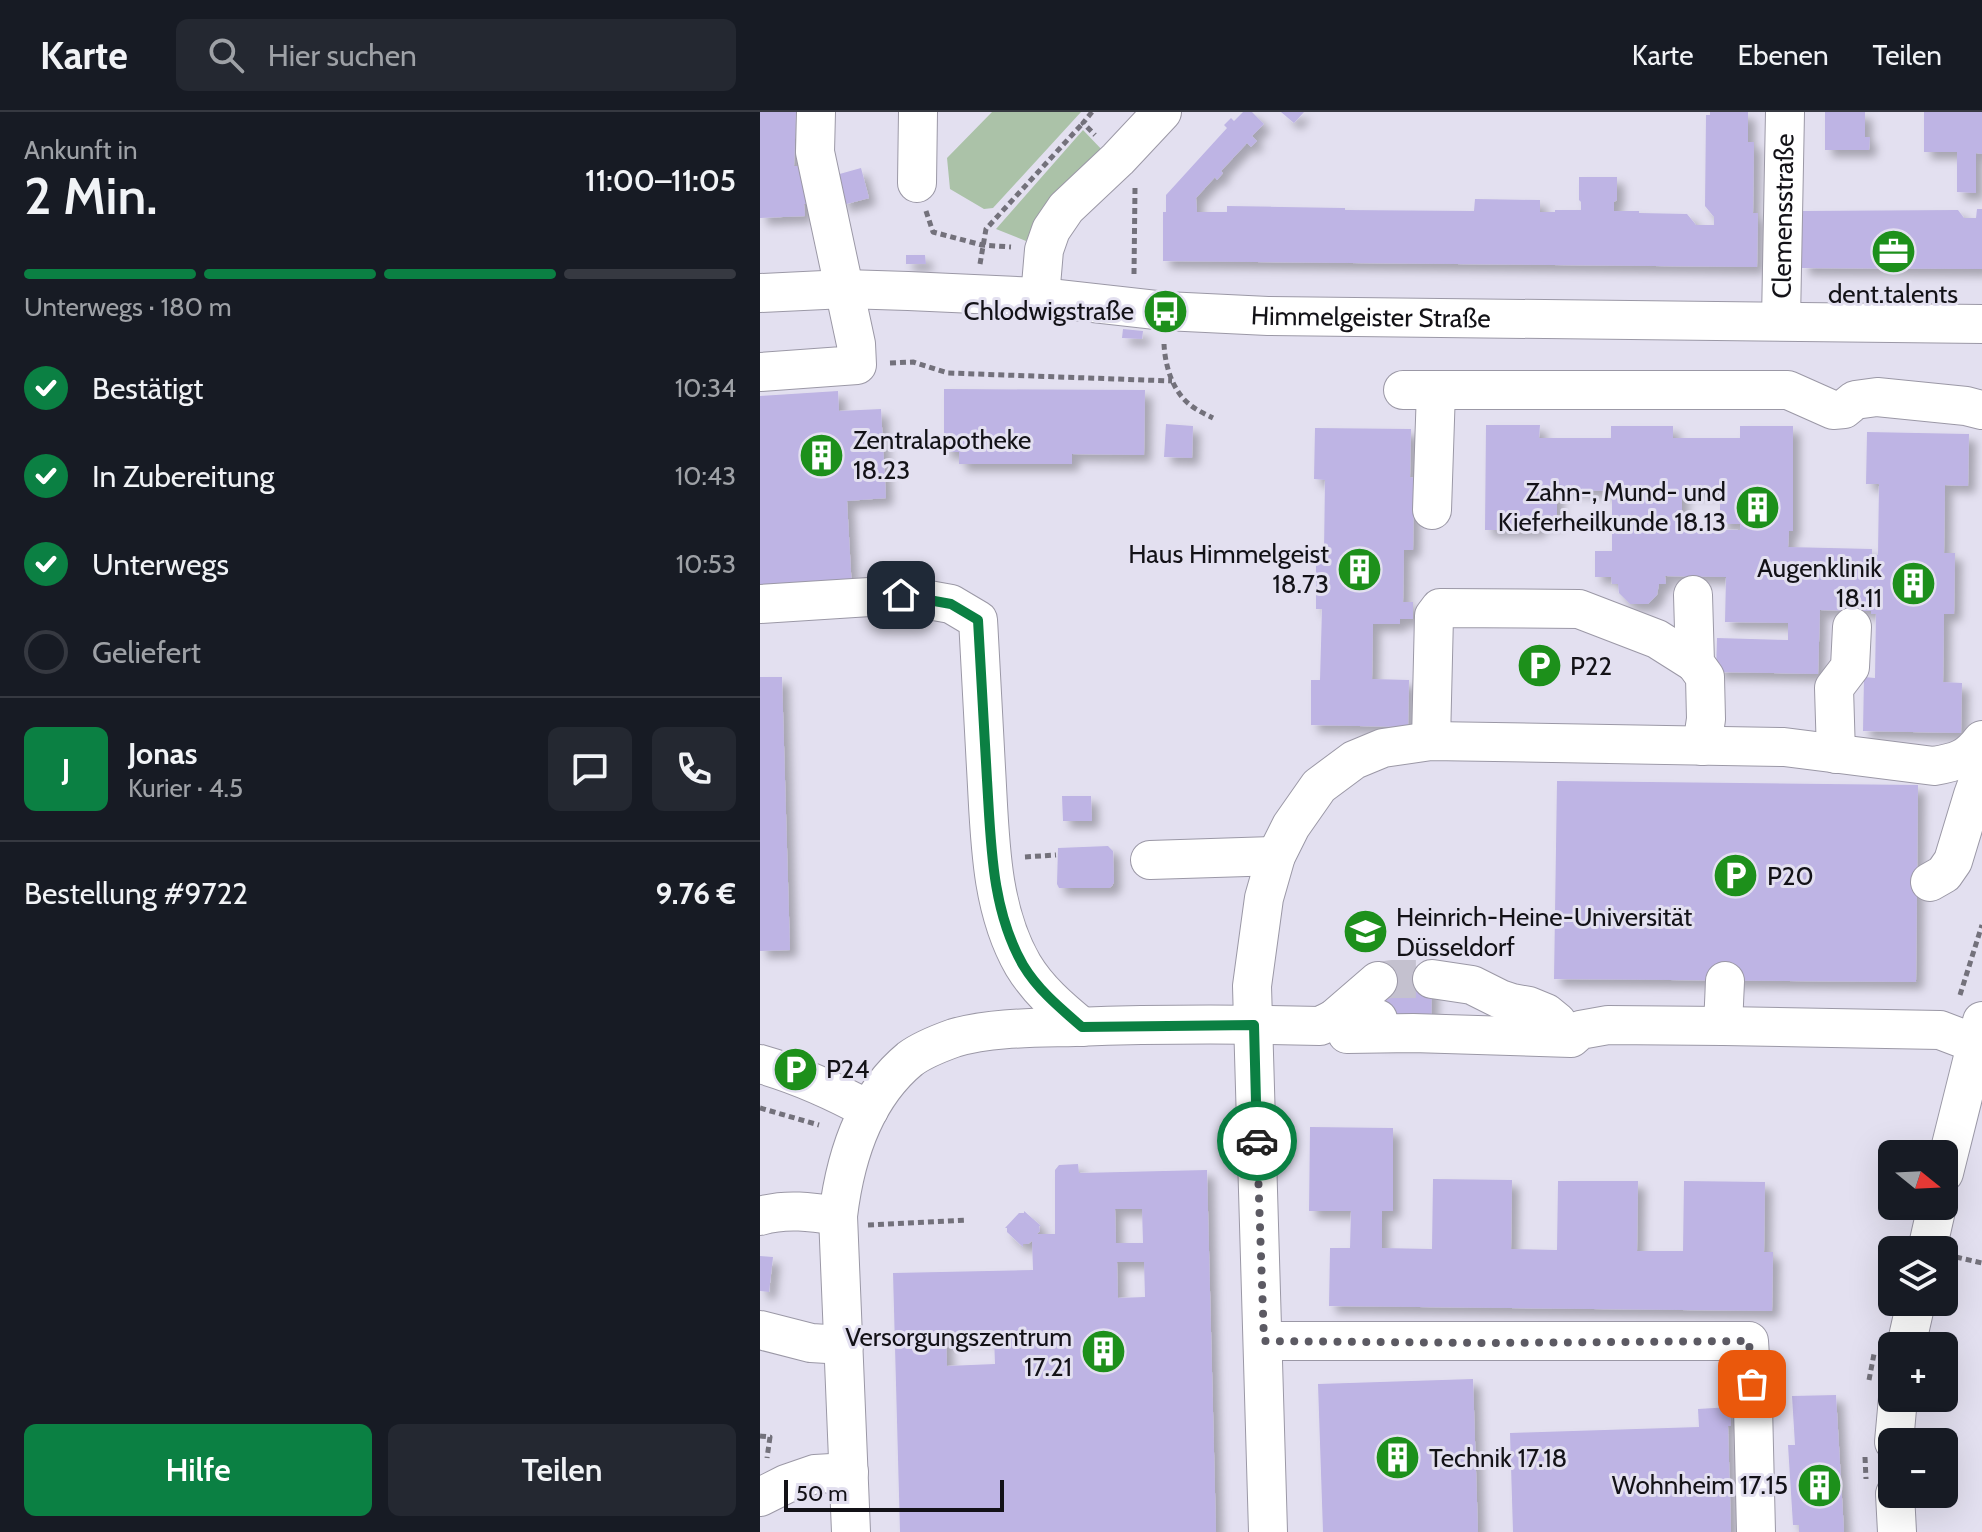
<!DOCTYPE html>
<html lang="de">
<meta charset="utf-8">
<style>
:root{--surface:#171b24;--page:#242831;--text:#f1f3f6;--muted:#9ea1a6;--line:#363941;--accent:#0b8043}
body{margin:0;font-family:Cabin,sans-serif;background:var(--page);color:var(--text);height:100vh;display:flex;flex-direction:column;font-size:30px;white-space:nowrap}
*{box-sizing:border-box;margin:0}
p{font-size:26px;color:var(--muted)}
.icon{flex:none;width:44px;height:44px;fill:none;stroke:currentColor;stroke-width:2;stroke-linecap:round;stroke-linejoin:round}
.map{position:relative;flex:1;overflow:hidden}
.sheet{display:flex;flex-direction:column;background:var(--surface);width:760px}
.sheet>*{flex:none}
.needle{width:52px;rotate:108deg}
.fabs{position:absolute;left:1118px;top:1028px;display:grid;gap:16px}
.fabs a{display:grid;place-items:center;width:80px;height:80px;border-radius:12px;background:var(--surface);box-shadow:0 8px 32px #0002;font-size:40px}
.scale{position:absolute;left:24px;bottom:20px;width:220px;box-sizing:border-box;padding-left:8px;border:4px solid #131217;border-top:0;font-size:22px;line-height:28px;white-space:nowrap;color:#131217;-webkit-text-stroke:6px #e3e0f0;paint-order:stroke}
.pin{position:absolute;display:grid;place-items:center;width:68px;height:68px;color:#fff;margin:-34px;border-radius:16px;box-shadow:0 4px 12px #0006}
.courier{position:absolute;display:grid;place-items:center;width:80px;height:80px;margin:-40px;border:6px solid #0b8043;border-radius:50%;background:#fff;color:#222;box-shadow:0 2px 10px #0007}
.overview em{font-style:normal;font-weight:600}
.overview div{display:flex;flex-direction:column-reverse}
.overview{display:flex;align-items:center;justify-content:space-between;height:136px;padding:0 24px}
h1{font-size:52px;font-weight:600;line-height:60px}
.bar{display:grid;grid-template-columns:repeat(4,1fr);gap:12px 8px;align-content:center;height:96px;padding:0 24px}
.bar i{height:10px;border-radius:6px;background:var(--line)}
.bar .selected{background:var(--accent)}
.bar p{grid-column:span 4}
.line{display:flex;align-items:center;gap:20px;padding:0 24px;border-top:2px solid var(--line)}
.line div{flex:1}
.round{display:grid;place-items:center;flex:none;width:84px;height:84px;border-radius:12px;background:var(--page)}
ol{padding:0 24px;list-style:none}
li{display:flex;align-items:center;gap:24px;height:88px}
li p{margin-inline-start:auto}
li .icon{padding:8px;border-radius:50%;background:var(--accent);color:#fff;stroke-width:4}
li:last-child{color:var(--muted)}
li i{width:44px;height:44px;border:4px solid var(--line);border-radius:50%}
.primary-button{display:flex;gap:16px;margin-top:auto;padding:16px 24px}
.primary-button a{flex:1;height:92px;border-radius:12px;background:var(--accent);color:#fff;font-size:32px;font-weight:600;line-height:92px;text-align:center}
.primary-button a+a{background:var(--page);color:var(--text)}
header{display:flex;align-items:center;gap:48px;box-sizing:border-box;height:112px;padding:0 40px;background:var(--surface);border-bottom:2px solid var(--line)}
header strong{font-size:38px}
nav{display:flex;gap:44px;margin-inline-start:auto;font-size:28px}
.search{width:560px;height:72px;background:var(--page);display:flex;align-items:center;gap:20px;box-sizing:border-box;padding:0 28px;border-radius:12px;color:var(--muted);font-size:30px}
main{display:flex;flex:1;min-height:0}
.map>svg:first-child{display:block}
.green{fill:#abc2a8}
.building{fill:#beb4e4;fill-rule:evenodd;filter:url(#shadow)}
.lines{fill:none;stroke-linecap:round;stroke-linejoin:round}
.minor-tunnel{stroke:#c4c1cf;stroke-width:38;stroke-dasharray:38 19;stroke-linecap:butt}
.minor-casing{stroke:#9b98a6;stroke-width:40}
.path{stroke:#73717b;stroke-width:5;stroke-dasharray:6 4;stroke-linecap:butt}
.minor{stroke:#fff;stroke-width:38}
.done{stroke:#5c5a63;stroke-width:8;stroke-dasharray:0 14.4}
.route{stroke:#0b8043;stroke-width:10}
.labels{text-anchor:middle;dominant-baseline:central;stroke-width:6;stroke-linejoin:round;paint-order:stroke}
.street-label{font-size:26px;fill:#131217;stroke:#e3e0f0}
.poi-label{font-size:26px;fill:#131217;stroke:#e3e0f0;text-anchor:end}
</style>
<header>
<strong>Karte</strong>
<div class="search"><svg class="icon" aria-label="search" viewBox="0 0 24 24"><circle cx="10" cy="10" r="6"/><path d="M15 15l6 6"/></svg>Hier suchen</div>
<nav><a>Karte</a><a>Ebenen</a><a>Teilen</a></nav>
</header>
<main>
<section class="sheet">
<div class="overview"><div><h1>2 Min.</h1><p>Ankunft in</p></div><em>11:00–11:05</em></div>
<div class="bar"><i class="selected"></i><i class="selected"></i><i class="selected"></i><i></i><p>Unterwegs · 180 m</p></div>
<ol>
<li><svg class="icon" aria-label="check" viewBox="0 0 24 24"><path d="M5 12l5 5 9-10"/></svg>Bestätigt<p>10:34</p></li>
<li><svg class="icon" aria-label="check" viewBox="0 0 24 24"><path d="M5 12l5 5 9-10"/></svg>In Zubereitung<p>10:43</p></li>
<li><svg class="icon" aria-label="check" viewBox="0 0 24 24"><path d="M5 12l5 5 9-10"/></svg>Unterwegs<p>10:53</p></li>
<li><i></i>Geliefert</li>
</ol>
<div class="line" style="height:144px"><b class="round" style="background:var(--accent);color:#fff">J</b><div><b>Jonas</b><p>Kurier · 4.5</p></div><a class="round"><svg class="icon" aria-label="chat" viewBox="0 0 24 24"><path d="M4 5h16v11H9l-5 4z"/></svg></a><a class="round"><svg class="icon" aria-label="phone" viewBox="0 0 24 24"><path d="M5 4h4l2 5-3 2q2 4 5 5l2-3 5 2v4C11 20 4 13 5 4z"/></svg></a></div>
<div class="line" style="height:104px"><div>Bestellung #9722</div><b>9.76 €</b></div>
<div class="primary-button"><a>Hilfe</a><a>Teilen</a></div>
</section>
<div class="map">
<svg width="1222" height="1420" viewBox="0 0 1222 1420">
<defs>
<filter id="shadow"><feDropShadow dx="7" dy="7" stdDeviation="4" flood-color="#0004"/></filter>
</defs>
<rect width="100%" height="100%" fill="#e3e0f0"/>
<path class="green" d="M232 0H321L233 96 224 97 190 77 187 46Z
M323 18 345 41 282 99 266 129 236 117Z"/>
<path class="building" d="M0 0H36L34 54H47L49 92H44L45 104 0 106Z
M483 0H492L504 12 492 24 497 29 491 35 487 31 461 59 463 61 457 68 455 65 436 86 437 100H467V94L585 96V98L714 99 715 87 780 88V100H795V98H821V90L819 88V65H857V88L854 90V99H879V101L927 102 936 113H954V105L945 94 946 3H950V0H988V30H994L993 101H998L997 155 403 149V100H406V83L467 16 464 13 471 6 474 9Z
M521 0H544L534 11Z
M1065 0H1105V25H1110L1109 38H1065Z
M1164 0H1222V42L1216 41V81L1197 80V40H1164Z
M101 56 109 86 83 93 76 63Z
M1217 97H1222V157L1042 156V99L1198 98 1204 106H1216Z
M146 143H165L166 152H146Z
M363 217 383 219 382 227 362 226Z
M184 277 385 278 384 343 312 342V352H199V340H184Z
M78 279 79 299 121 297 126 386 87 389 92 478 0 484V284Z
M406 312 433 314 432 346 404 345Z
M726 313H780L779 326H851V314H913V326H980V314H1033V419H1029L1028 435 1112 437V443H1118L1119 372H1106L1107 320 1209 322 1208 374 1185 373 1184 441H1195L1194 502H1184L1183 570 1202 571 1201 621 1103 619 1104 565 1115 566 1116 502H1111V499L1060 498 1058 562 956 560 957 526 1028 528V511L965 510 966 465 905 464 906 472H899L897 483 888 492H870L859 481 858 472H852L851 465H835V439H852V379L797 378V411H779V418H725ZM922 380H960V412H980V418L926 417V407H922Z
M555 316 651 317 650 365 654 366 653 438H644L643 490H653V507H640V512H613L612 567 649 568 648 615 551 613V568H560L562 497H556V438L564 439 565 368 554 367Z
M0 565H22L30 838 0 839Z
M797 669 1158 673 1156 870 794 867Z
M302 684H331L332 709H303Z
M348 734 353 739 354 770 352 774 349 776H299L297 772 298 736Z
M618 857H672L671 929H617Z
M550 1015 633 1016V1099H622V1136L672 1137 673 1067 752 1068 751 1137 797 1138 798 1069H878L877 1139H923L924 1069 1005 1070 1004 1140H1013L1012 1199 569 1194 570 1136H590L591 1099H549Z
M318 1052 319 1061 447 1058 456 1420H140L133 1161 273 1158 272 1129 268 1132H263V1135L247 1120V1116H245L259 1101H264V1099L281 1114H279L280 1119 277 1122H295V1058L299 1053ZM355 1097H382L383 1131H356ZM357 1150H384L385 1185 358 1186ZM234 1226 235 1252 187 1254 186 1227Z
M0 1144 13 1145 9 1180 0 1179Z
M713 1267 718 1420H563L558 1272Z
M1076 1283 1084 1420H1039V1413H1033L1028 1333H1035L1032 1284Z
M970 1295 971 1314H968L971 1420H753L750 1321 939 1315 938 1297Z"/>
<g class="lines">
<path class="minor-tunnel" d="M618 869 632 867H672"/>
<defs>
<g id="minor">
<path d="M157 71 158 0"/>
<path id="s1" d="M0 181 85 177 148 179 280 185 405 199 508 204 1222 212"/>
<path d="M280 185 284 138 291 118 306 96 358 47 402 0"/>
<path id="s2" d="M1021 208 1025 0"/>
<path d="M0 260 97 253 96 232 55 40 56 0"/>
<path d="M643 278H1028L1073 298 1084 297 1095 288 1117 285 1206 294 1222 298"/>
<path d="M672 398 676 278"/>
<path d="M933 483 935 551 945 565 946 607 942 634"/>
<path d="M0 492 141 483 191 492 218 508C221 557 223 606 226 656 230 721 229 794 263 853 278 878 299 896 322 915"/>
<path d="M671 629 674 504 680 496 819 497 897 527 935 551"/>
<path d="M1076 642 1074 576 1090 555 1092 515"/>
<path d="M390 748 516 744"/>
<path d="M1170 770 1184 762 1193 749 1213 683 1217 672 1222 665"/>
<path d="M672 867 712 873 740 887 752 891 769 894 786 901 797 910"/>
<path d="M574 907 618 869"/>
<path d="M963 914 965 869"/>
<path d="M587 922 653 921 811 926 820 918 848 913 963 914 1180 918 1222 934"/>
<path d="M0 952C39 963 74 979 109 998"/>
<path d="M1184 1061 1222 909"/>
<path d="M0 1104C26 1096 52 1100 78 1104"/>
<path d="M1167 1138 1177 1094"/>
<path d="M0 1218 51 1231 84 1233"/>
<path d="M504 1229H989L993 1294 996 1420"/>
<path d="M1146 1234 1156 1190"/>
<path d="M1134 1330 1138 1286"/>
<path d="M1135 1382 1137 1420"/>
<path d="M0 1385 26 1372 55 1362 89 1360"/>
<path d="M91 1420 78 1104C85 1046 103 986 150 947 162 938 180 931 194 926 232 915 276 916 315 915 397 912 478 912 560 914L574 907H618"/>
<path d="M508 1420 492 874 504 786 516 744 531 714 559 674 594 648 623 636 671 629 1024 635 1174 654C1197 650 1208 647 1222 628"/>
</g>
</defs>
<use href="#minor" class="minor-casing"/>
<path class="path" d="M332 0 323 11 335 23
M166 99 173 120 222 133 251 135
M220 152 226 117 323 11
M374 162 375 76
M404 232C405 253 412 278 429 292 436 298 445 302 453 306
M130 251 153 250 188 261 412 269
M265 745 296 743
M1200 883 1222 813
M0 996 59 1013
M108 1113 207 1108
M1196 1145 1222 1151
M1129 1170 1132 1156
M1109 1268 1114 1242
M0 1324 10 1325 7 1346
M1105 1345 1106 1367"/>
<use href="#minor" class="minor"/>
</g>
<g class="lines">
<path class="done" d="M497 1029 504 1229 728 1231 989 1229 992 1272"/>
<path class="route" d="M141 483 191 492 218 508C221 562 224 615 227 668 231 730 231 797 263 853 278 878 300 896 322 915L494 913 497 1029"/>
</g>
<defs>
<symbol id="office-disc" viewBox="-11 -11 22 22"><circle r="9.5" fill="#1d901b" stroke="#e3e0f0"/><path d="M-6-3h4V-5.5h4V-3h4V5H-6ZM-1-4.5V-3h2v-1.5ZM-6 0V1H6V0Z" fill="#fff"/></symbol>
<symbol id="bus-disc" viewBox="-11 -11 22 22"><circle r="9.5" fill="#1d901b" stroke="#e3e0f0"/><path d="M-5-6H5V4H4V6H2V4H-2V6H-4V4H-5ZM-3.5-4V0h7V-4ZM-3.5 1.2v1.5H-2V1.2ZM2 1.2v1.5H3.5V1.2Z" fill="#fff"/></symbol>
<symbol id="building-disc" viewBox="-11 -11 22 22"><circle r="9.5" fill="#1d901b" stroke="#e3e0f0"/><path d="M-4-6H4V6H1V3H-1V6H-4ZM-2.5-4.3h1.7v1.8h-1.7ZM.8-4.3h1.7v1.8H.8ZM-2.5-1h1.7V.8h-1.7ZM.8-1h1.7V.8H.8Z" fill="#fff"/></symbol>
<symbol id="parking-disc" viewBox="-11 -11 22 22"><circle r="9.5" fill="#1d901b" stroke="#e3e0f0"/><path d="M-3.5-5.5H1a3.5 3.5 0 0 1 0 7H-1V5.5H-3.5ZM-1-3.4V-.6H.8a1.4 1.4 0 0 0 0-2.8Z" fill="#fff"/></symbol>
<symbol id="university-disc" viewBox="-11 -11 22 22"><circle r="9.5" fill="#1d901b" stroke="#e3e0f0"/><path d="M0-5L7-2L0 1L-7-2ZM-4 1L0 2.5L4 1V4Q0 6-4 4Z" fill="#fff"/></symbol>
</defs>
<g fill-rule="evenodd">
<use href="#office-disc" x="1108" y="114" width="51" height="51"/>
<use href="#bus-disc" x="380" y="174" width="51" height="51"/>
<use href="#building-disc" x="36" y="318" width="51" height="51"/>
<use href="#building-disc" x="972" y="370" width="51" height="51"/>
<use href="#building-disc" x="574" y="432" width="51" height="51"/>
<use href="#building-disc" x="1128" y="446" width="51" height="51"/>
<use href="#parking-disc" x="754" y="528" width="51" height="51"/>
<use href="#parking-disc" x="950" y="738" width="51" height="51"/>
<use href="#university-disc" x="580" y="794" width="51" height="51"/>
<use href="#parking-disc" x="10" y="932" width="51" height="51"/>
<use href="#building-disc" x="318" y="1214" width="51" height="51"/>
<use href="#building-disc" x="612" y="1320" width="51" height="51"/>
<use href="#building-disc" x="1034" y="1348" width="51" height="51"/>
</g>
<g class="labels">
<g class="street-label">
<text stroke="none"><textPath href="#s2" startOffset="104">Clemensstraße</textPath></text>
<text stroke="none"><textPath href="#s1" startOffset="612">Himmelgeister Straße</textPath></text>
</g>
<g class="poi-label">
<text x="1133" y="182" text-anchor="middle">dent.talents</text>
<text x="374" y="199">Chlodwigstraße</text>
<text x="93" y="328" text-anchor="start">Zentralapotheke<tspan x="93" dy="30">18.23</tspan></text>
<text x="966" y="380">Zahn-, Mund- und<tspan x="966" dy="30">Kieferheilkunde 18.13</tspan></text>
<text x="569" y="442">Haus Himmelgeist<tspan x="569" dy="30">18.73</tspan></text>
<text x="1122" y="456">Augenklinik<tspan x="1122" dy="30">18.11</tspan></text>
<text x="810" y="554" text-anchor="start">P22</text>
<text x="1007" y="764" text-anchor="start">P20</text>
<text x="636" y="805" text-anchor="start">Heinrich-Heine-Universität<tspan x="636" dy="30">Düsseldorf</tspan></text>
<text x="66" y="957" text-anchor="start">P24</text>
<text x="312" y="1225">Versorgungszentrum<tspan x="312" dy="30">17.21</tspan></text>
<text x="669" y="1346" text-anchor="start">Technik 17.18</text>
<text x="1028" y="1373">Wohnheim 17.15</text>
</g>
</g>
</svg>
<div class="fabs">
<a><svg class="needle" viewBox="-14 -14 28 28"><path d="M0-13l5 13h-10z" fill="#e53935"/><path d="M0 13l5-13h-10z" fill="#9ea1a6"/></svg></a>
<a><svg class="icon" aria-label="layers" viewBox="0 0 24 24"><path d="M12 4l9 5-9 5-9-5zM3 14l9 5 9-5"/></svg></a>
<a>+</a>
<a>−</a>
</div>
<div class="scale">50 m</div>
<div class="pin" style="left:992px;top:1272px;background:#ea580c"><svg class="icon" aria-label="bag" viewBox="0 0 24 24"><path d="M5 8h14l-1 12H6zM9 8a3 3 0 0 1 6 0"/></svg></div>
<div class="pin" style="left:141px;top:483px;background:#1f2937"><svg class="icon" aria-label="home" viewBox="0 0 24 24"><path d="M3 11l9-7 9 7M6 9v11h12V9"/></svg></div>
<div class="courier" style="left:497px;top:1029px"><svg class="icon" aria-label="car" viewBox="0 0 24 24"><path d="M5 17H2v-5l4-1 3-4h7l3 4 3 1v5h-3M9 17h6M6 11h13"/><circle cx="7" cy="17" r="2"/><circle cx="17" cy="17" r="2"/></svg></div>
</div>
</main>
